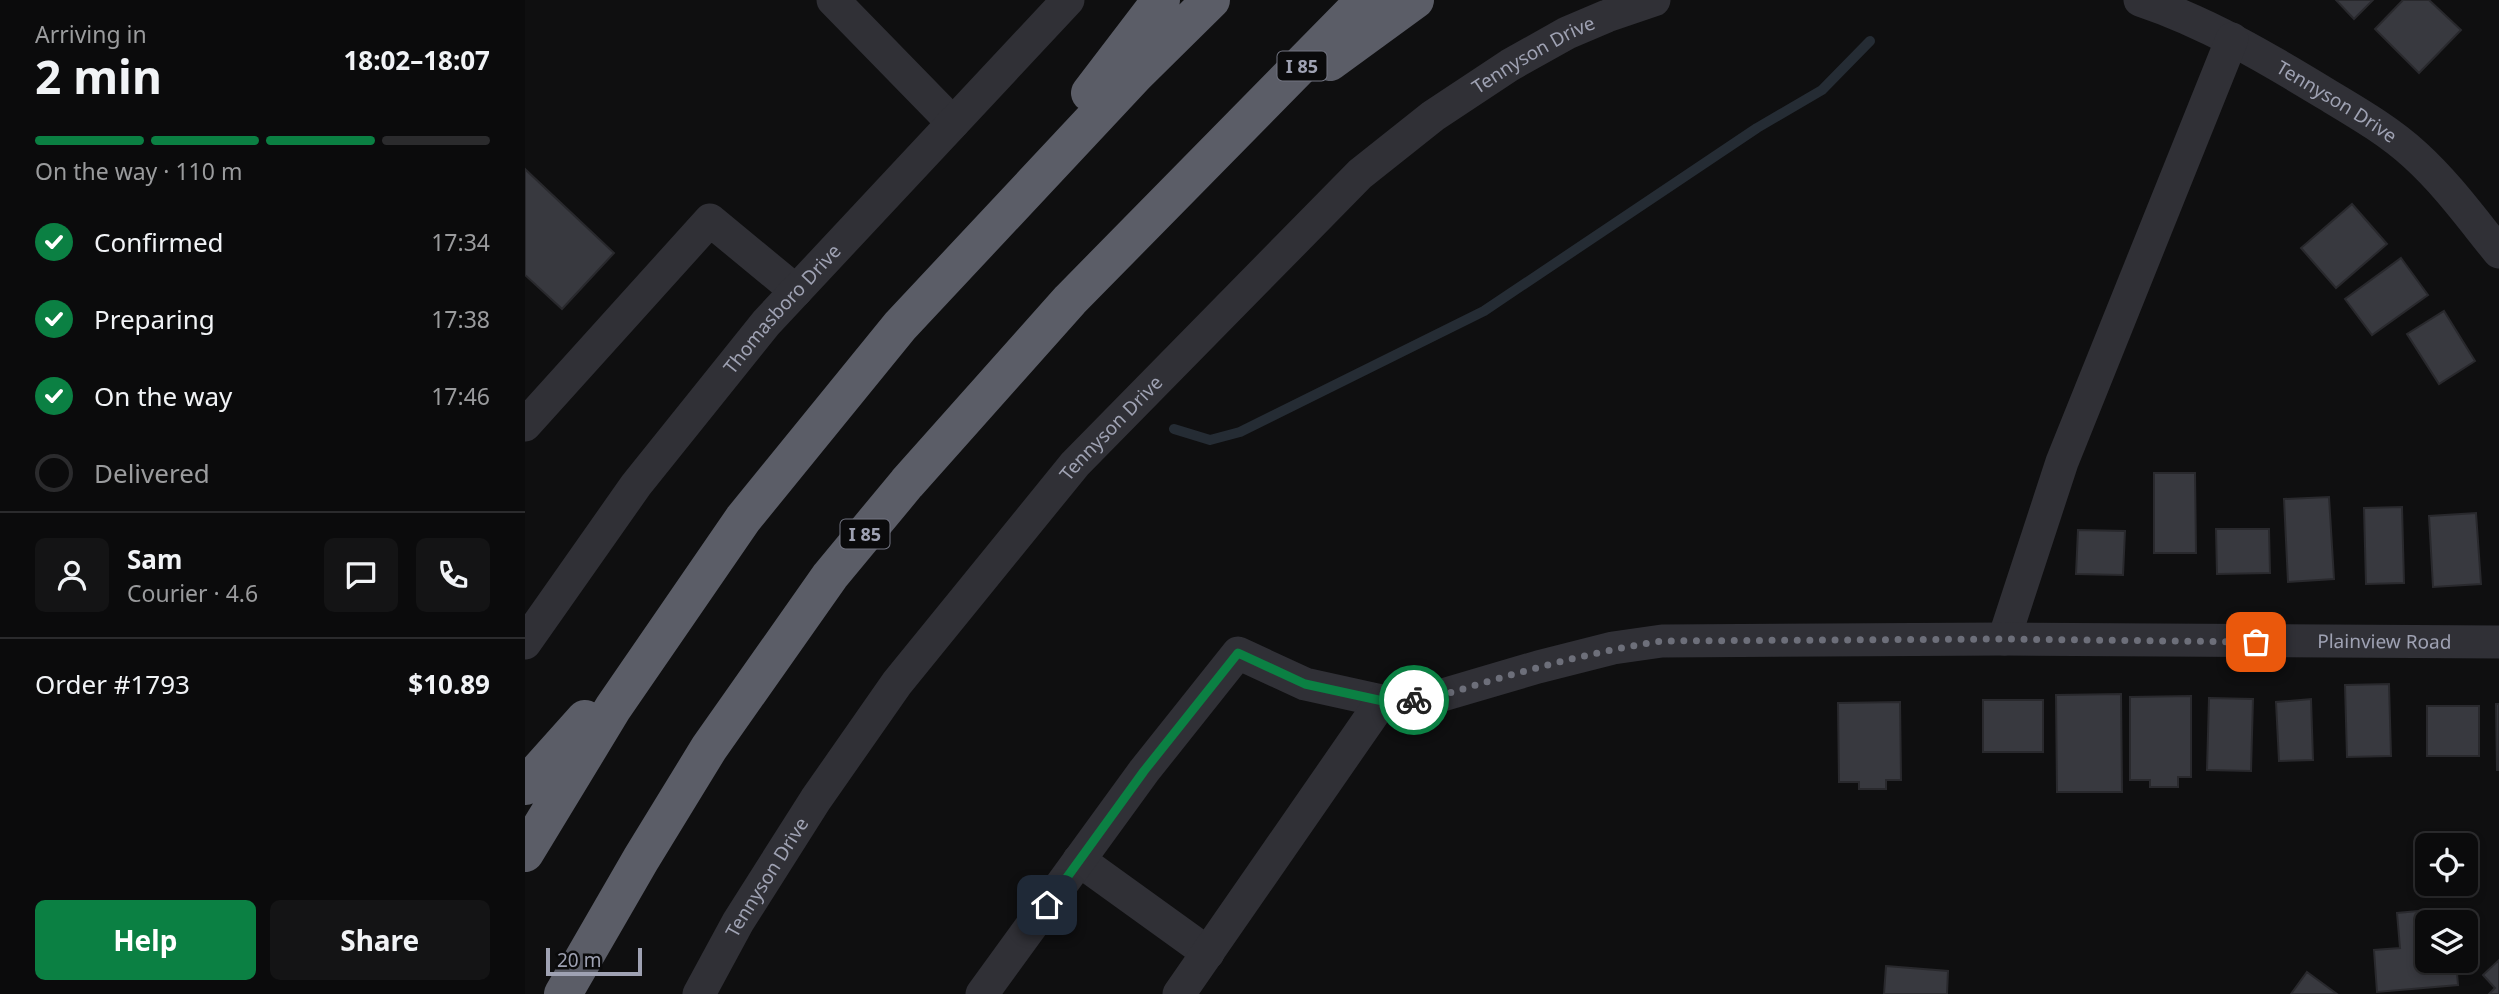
<!DOCTYPE html>
<meta charset="utf-8">
<style>
:root{--surface:#0b0b0c;--page:#141415;--text:#f1f3f6;--muted:#9a9b9d;--line:#2b2b2d;--accent:#0b8043}
body{margin:0;font-family:"Noto Sans",sans-serif;background:var(--page);color:var(--text);height:100vh;display:flex;flex-direction:column;font-size:26px;white-space:nowrap}
*{box-sizing:border-box;margin:0}
p{font-size:23px;color:var(--muted)}
.icon{flex:none;width:38px;height:38px;fill:none;stroke:currentColor;stroke-width:2;stroke-linecap:round;stroke-linejoin:round}
.map{position:relative;flex:1;overflow:hidden}
.drawer{display:flex;flex-direction:column;background:var(--surface);width:525px}
.drawer>*{flex:none}
.buttons{position:absolute;left:1890px;top:833px;display:grid;gap:14px}
.buttons a{display:grid;place-items:center;width:63px;height:63px;border-radius:10px;background:var(--surface);box-shadow:0 4px 10px #0003,0 0 0 2px var(--line);font-size:35px}
.scale{position:absolute;left:21px;bottom:18px;width:96px;box-sizing:border-box;padding-left:7px;border:4px solid #9fa2b3;border-top:0;font-size:19px;line-height:24px;white-space:nowrap;color:#9fa2b3;-webkit-text-stroke:5px #0a0a0b;paint-order:stroke}
.pin{position:absolute;display:grid;place-items:center;width:60px;height:60px;color:#fff;margin:-30px;border-radius:14px;box-shadow:0 4px 10px #0006}
.courier{position:absolute;display:grid;place-items:center;width:70px;height:70px;margin:-35px;border:5px solid #0b8043;border-radius:50%;background:#fff;color:#222;box-shadow:0 2px 9px #0007}
.overview em{font-style:normal;font-weight:700}
.overview div{display:flex;flex-direction:column-reverse}
.overview{display:flex;align-items:center;justify-content:space-between;height:119px;padding:0 35px}
h1{font-size:46px;font-weight:700;line-height:52px}
.bar{display:grid;grid-template-columns:repeat(4,1fr);gap:10px 7px;align-content:center;height:84px;padding:0 35px}
.bar i{height:9px;border-radius:5px;background:var(--line)}
.bar .current{background:var(--accent)}
.bar p{grid-column:span 4}
.line{display:flex;align-items:center;gap:18px;padding:0 35px;border-top:2px solid var(--line)}
.line div{flex:1}
.round{display:grid;place-items:center;flex:none;width:74px;height:74px;border-radius:10px;background:var(--page)}
ol{padding:0 35px;list-style:none}
li{display:flex;align-items:center;gap:21px;height:77px}
li p{margin-inline-start:auto}
li .icon{padding:7px;border-radius:50%;background:var(--accent);color:#fff;stroke-width:4}
li:last-child{color:var(--muted)}
li i{width:38px;height:38px;border:4px solid var(--line);border-radius:50%}
.cta{display:flex;gap:14px;margin-top:auto;padding:14px 35px}
.cta a{flex:1;height:80px;border-radius:10px;background:var(--accent);color:#fff;font-size:28px;font-weight:700;line-height:80px;text-align:center}
.cta a+a{background:var(--page);color:var(--text)}
main{display:flex;flex:1;min-height:0}
.map>svg:first-child{display:block}
.lines{fill:none;stroke-linecap:round;stroke-linejoin:round}
.stream{stroke:#252c34;stroke-width:10}
.building{fill:#38393f;stroke:#29292d;stroke-width:2}
.minor{stroke:#303036;stroke-width:33}
.highway{stroke:#5b5d67;stroke-width:38}
.done{stroke:#6d6f7a;stroke-width:7;stroke-dasharray:0 12.6}
.route{stroke:#0b8043;stroke-width:9}
.labels{text-anchor:middle;dominant-baseline:central;stroke-width:6;stroke-linejoin:round;paint-order:stroke}
.shield{fill:#0a0a0b;stroke:#727481;stroke-width:2}
.shield-label{font-size:18px;font-weight:bold;fill:#9fa2b3}
.street-label{font-size:19px;fill:#9fa2b3;stroke:#0a0a0b}
</style>
<main>
<section class="drawer">
<div class="overview"><div><h1>2 min</h1><p>Arriving in</p></div><em>18:02–18:07</em></div>
<div class="bar"><i class="current"></i><i class="current"></i><i class="current"></i><i></i><p>On the way · 110 m</p></div>
<ol>
<li><svg class="icon" aria-label="check" viewBox="0 0 24 24"><path d="M5 12l5 5 9-10"/></svg>Confirmed<p>17:34</p></li>
<li><svg class="icon" aria-label="check" viewBox="0 0 24 24"><path d="M5 12l5 5 9-10"/></svg>Preparing<p>17:38</p></li>
<li><svg class="icon" aria-label="check" viewBox="0 0 24 24"><path d="M5 12l5 5 9-10"/></svg>On the way<p>17:46</p></li>
<li><i></i>Delivered</li>
</ol>
<div class="line" style="height:126px"><a class="round"><svg class="icon" aria-label="person" viewBox="0 0 24 24"><circle cx="12" cy="8" r="4"/><path d="M4 21q1-7 8-7t8 7"/></svg></a><div><b>Sam</b><p>Courier · 4.6</p></div><a class="round"><svg class="icon" aria-label="chat" viewBox="0 0 24 24"><path d="M4 5h16v11H9l-5 4z"/></svg></a><a class="round"><svg class="icon" aria-label="phone" viewBox="0 0 24 24"><path d="M5 4h4l2 5-3 2q2 4 5 5l2-3 5 2v4C11 20 4 13 5 4z"/></svg></a></div>
<div class="line" style="height:91px"><div>Order #1793</div><b>$10.89</b></div>
<div class="cta"><a>Help</a><a>Share</a></div>
</section>
<div class="map">
<svg width="1974" height="994" viewBox="0 0 1974 994">
<rect width="100%" height="100%" fill="#0f0f10"/>
<g class="lines">
<path class="stream" d="M649 429 685 440 715 432 959 311 1232 128 1297 90 1345 41"/>
</g>
<path class="building" d="M1811 0H1848L1829 19Z
M1878 0H1904L1936 30 1894 73 1850 29Z
M0 169 89 253 37 309 0 275Z
M1827 204 1862 244 1811 288 1776 248Z
M1876 258 1903 295 1847 335 1820 299Z
M1919 311 1950 361 1914 384 1882 334Z
M1629 473H1670L1671 553H1629Z
M1804 497 1809 579 1763 582 1759 499Z
M1877 507 1879 583 1841 584 1839 508Z
M1951 513 1956 584 1908 587 1904 516Z
M1691 529H1744L1745 573 1692 574Z
M1553 530 1600 531 1598 575 1551 574Z
M1864 684 1866 756 1822 757 1820 685Z
M1596 694 1597 792H1532L1531 695Z
M1666 696V777H1653V787H1625V780H1605V697Z
M1684 698 1728 699 1726 771 1682 770Z
M1786 699 1788 760 1754 761 1751 702Z
M1458 700H1518V752H1458Z
M1375 702 1376 780H1361V789H1334V782H1314L1313 703Z
M1971 704H1974V770H1972Z
M1902 706H1954V756H1902Z
M1904 910 1902 961H1931L1933 985 1852 992 1849 950 1875 948 1872 913Z
M1974 960V994H1964L1970 988 1958 975Z
M1361 966 1423 971 1422 994H1359Z
M1782 972 1812 994H1766Z"/>
<g class="lines">
<g class="minor">
<path d="M308 0 428 123"/>
<path id="s1" d="M1615 0C1681 22 1742 58 1801 94 1831 112 1864 131 1890 155 1922 184 1947 219 1974 252"/>
<path d="M0 425 185 220 271 291"/>
<path d="M1479 639 1537 462 1707 39"/>
<path id="s2" d="M0 643 111 485 241 323 543 0"/>
<path d="M554 860 683 953"/>
<path id="s3" d="M174 994 213 922 291 799 372 683 550 464 835 174 908 116 985 65 1042 33 1082 16 1129 0"/>
<path id="s4" d="M457 994 619 771 713 653 780 684 857 701 904 699 1013 667 1088 648 1137 641 1479 639 1974 642"/>
<path d="M654 994 857 701"/>
</g>
<path class="highway" d="M805 62 890 0
M565 93 636 0
M0 786 60 719
M0 853 88 708 218 519 375 326 610 75 686 0
M38 994 116 859 184 748 305 576 382 483 545 300 840 0"/>
</g>
<g class="lines">
<path class="done" d="M889 700 904 699C981 676 1057 653 1137 641L1479 639 1731 642"/>
<path class="route" d="M522 905 619 771 713 653 780 684 858 701 889 700"/>
</g>
<g class="labels">
<g class="shield">
<rect x="752.5" y="51.5" width="49" height="29" rx="5"/>
<rect x="315.5" y="519.5" width="49" height="29" rx="5"/>
</g>
<g class="shield-label">
<text x="777" y="66">I 85</text>
<text x="340" y="534">I 85</text>
</g>
<g class="street-label">
<text stroke="none"><textPath href="#s3" startOffset="1269">Tennyson Drive</textPath></text>
<text stroke="none"><textPath href="#s1" startOffset="222">Tennyson Drive</textPath></text>
<text stroke="none"><textPath href="#s2" startOffset="422">Thomasboro Drive</textPath></text>
<text stroke="none"><textPath href="#s3" startOffset="702">Tennyson Drive</textPath></text>
<text stroke="none"><textPath href="#s4" startOffset="1589">Plainview Road</textPath></text>
<text stroke="none"><textPath href="#s3" startOffset="135">Tennyson Drive</textPath></text>
</g>
</g>
</svg>
<div class="buttons">
<a><svg class="icon" aria-label="locate" viewBox="0 0 24 24"><circle cx="12" cy="12" r="6"/><path d="M12 2v4M12 18v4M2 12h4M18 12h4"/></svg></a>
<a><svg class="icon" aria-label="layers" viewBox="0 0 24 24"><path d="M12 4l9 5-9 5-9-5zM3 14l9 5 9-5"/></svg></a>
</div>
<div class="scale">20 m</div>
<div class="pin" style="left:1731px;top:642px;background:#ea580c"><svg class="icon" aria-label="bag" viewBox="0 0 24 24"><path d="M5 8h14l-1 12H6zM9 8a3 3 0 0 1 6 0"/></svg></div>
<div class="pin" style="left:522px;top:905px;background:#1f2937"><svg class="icon" aria-label="home" viewBox="0 0 24 24"><path d="M3 11l9-7 9 7M6 9v11h12V9"/></svg></div>
<div class="courier" style="left:889px;top:700px"><svg class="icon" aria-label="bike" viewBox="0 0 24 24"><circle cx="6" cy="16" r="4"/><circle cx="18" cy="16" r="4"/><path d="M6 16l4-8h5l3 8M10 8l3 8H6M13 5h3"/></svg></div>
</div>
</main>
